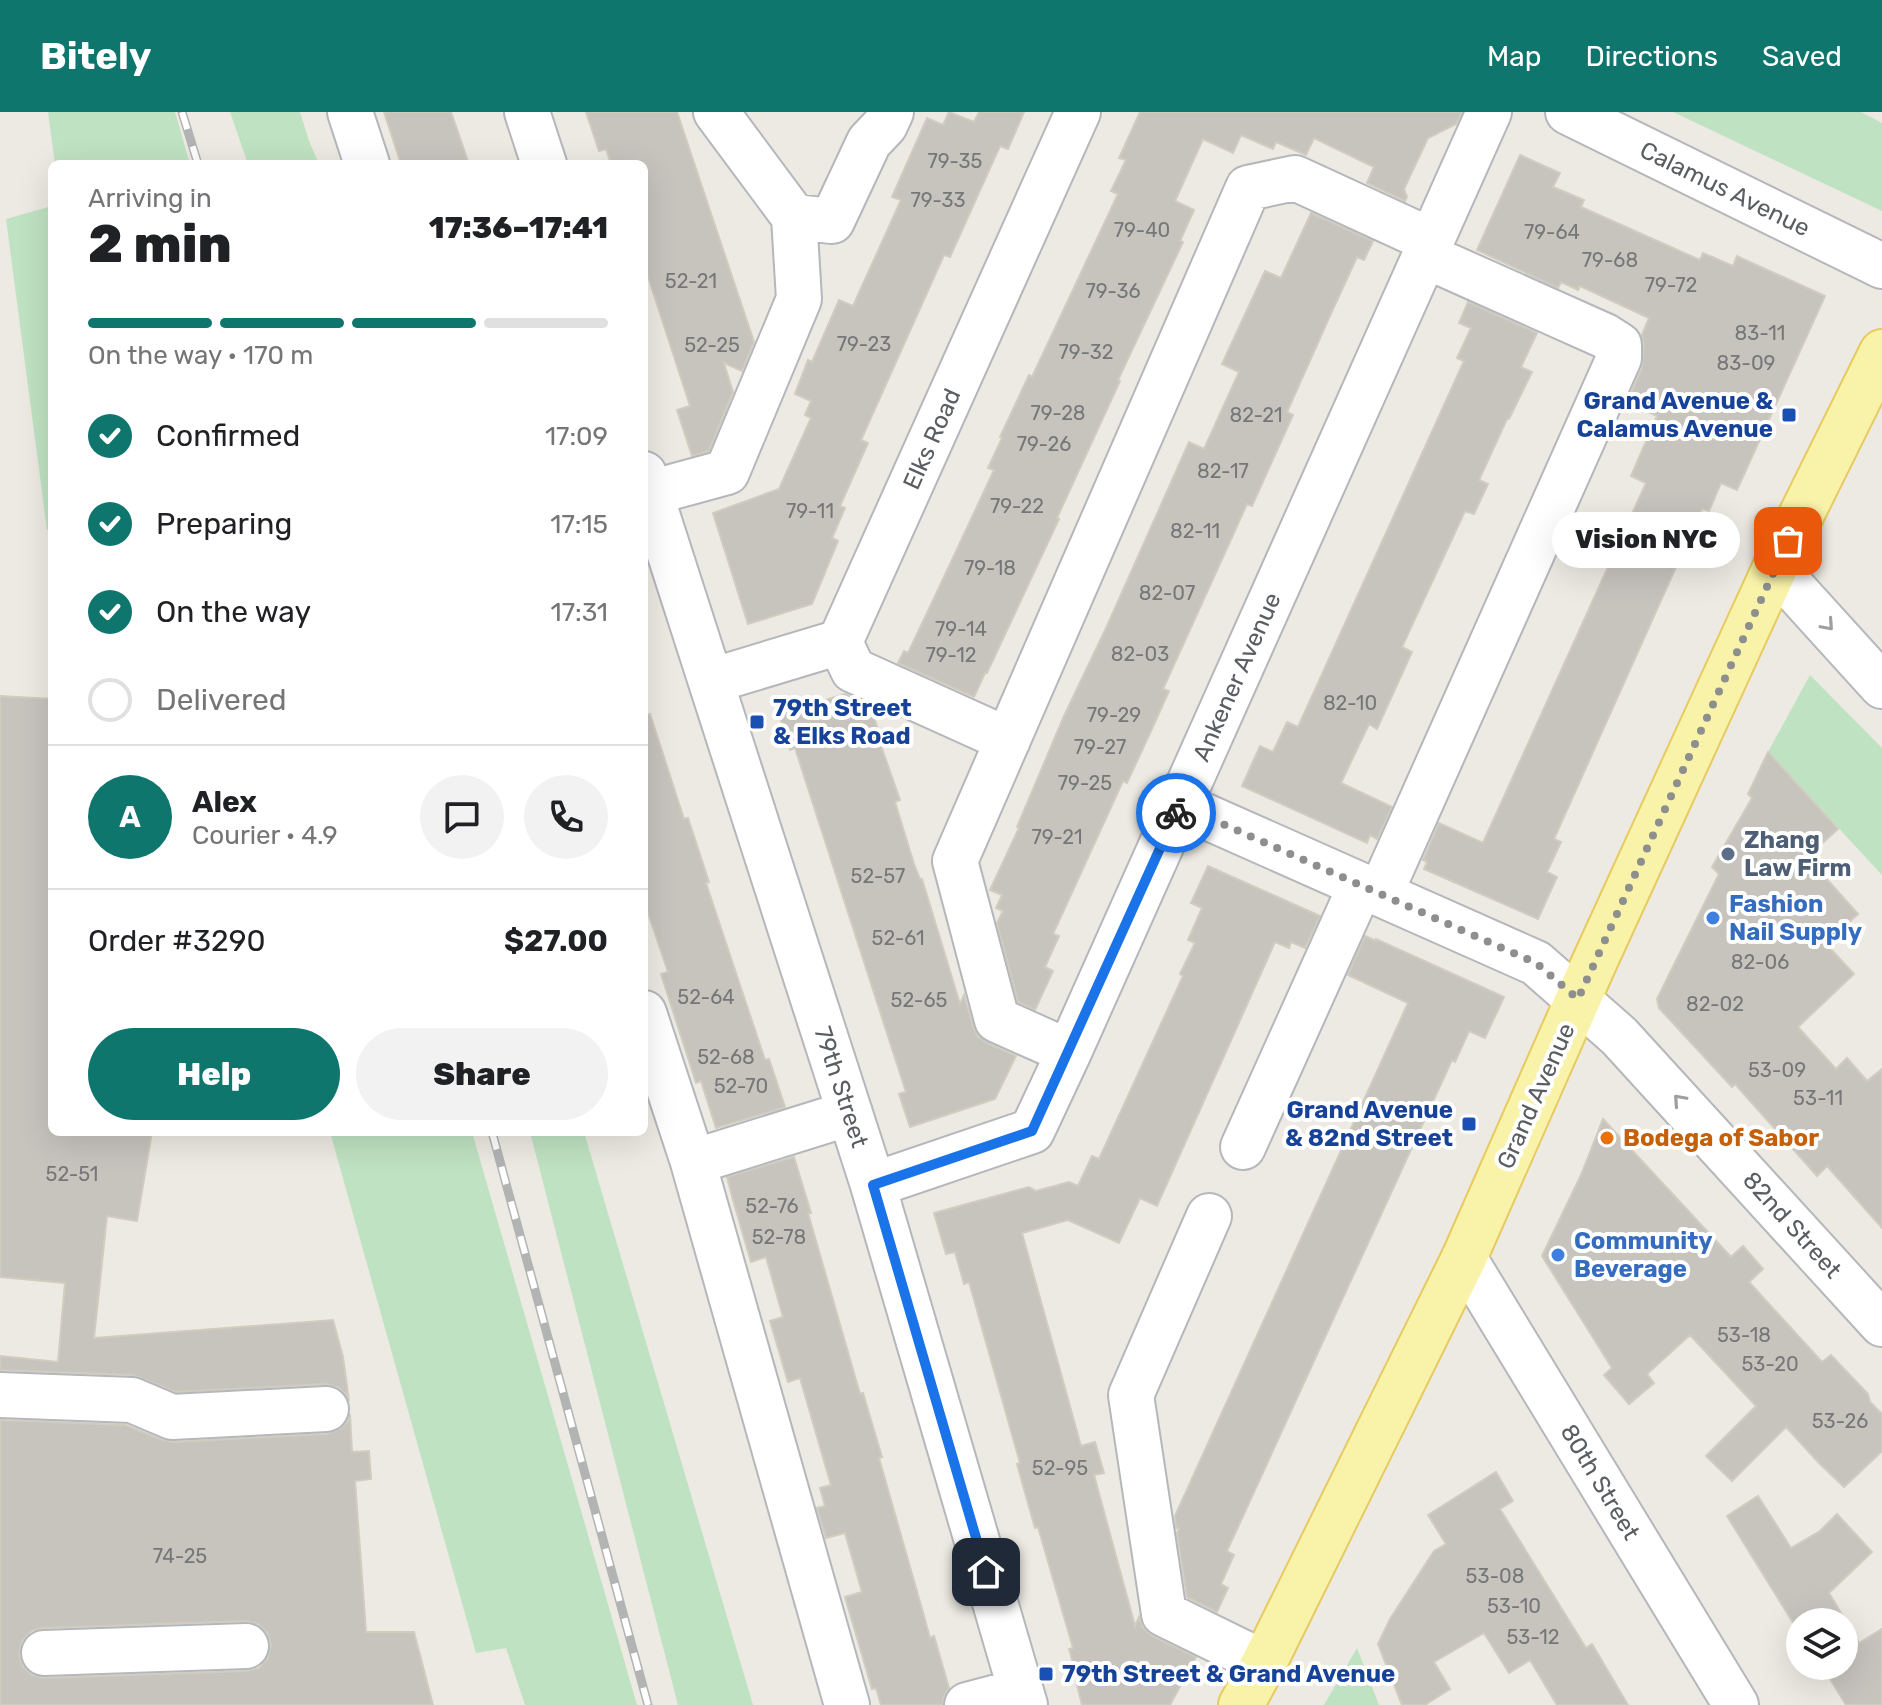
<!DOCTYPE html>
<meta charset="utf-8">
<style>
:root{--surface:#fff;--page:#f2f2f2;--text:#202124;--muted:#757577;--line:#e0e0e0;--accent:#0f766e}
body{margin:0;font-family:Rubik,sans-serif;background:var(--page);color:var(--text);height:100vh;display:flex;flex-direction:column;font-size:30px;white-space:nowrap}
*{box-sizing:border-box;margin:0}
p{font-size:26px;color:var(--muted)}
.icon{flex:none;width:44px;height:44px;fill:none;stroke:currentColor;stroke-width:2;stroke-linecap:round;stroke-linejoin:round}
.map{position:relative;flex:1;overflow:hidden}
.panel{position:absolute;left:48px;top:48px;width:600px;height:976px;display:flex;flex-direction:column;background:var(--surface);border-radius:12px;box-shadow:0 8px 32px #0002}
.panel>*{flex:none}
.controls{position:absolute;left:1786px;top:1496px;display:grid;gap:16px}
.controls a{display:grid;place-items:center;width:72px;height:72px;border-radius:50%;background:var(--surface);box-shadow:0 8px 32px #0002;font-size:40px}
.pin{position:absolute;display:grid;place-items:center;width:68px;height:68px;color:#fff;margin:-34px;border-radius:16px;box-shadow:0 4px 12px #0006}
.courier{position:absolute;display:grid;place-items:center;width:80px;height:80px;margin:-40px;border:6px solid #1a73e8;border-radius:50%;background:#fff;color:#222;box-shadow:0 2px 10px #0007}
.bubble{position:absolute;height:56px;border-radius:28px;background:var(--surface);box-shadow:0 8px 32px #0002;font-size:26px;font-weight:800;line-height:56px;text-align:center}
.overview em{font-style:normal;font-weight:800}
.overview div{display:flex;flex-direction:column-reverse}
.overview{display:flex;align-items:center;justify-content:space-between;height:136px;padding:0 40px}
h1{font-size:52px;font-weight:800;line-height:60px}
.bar{display:grid;grid-template-columns:repeat(4,1fr);gap:12px 8px;align-content:center;height:96px;padding:0 40px}
.bar i{height:10px;border-radius:6px;background:var(--line)}
.bar .on{background:var(--accent)}
.bar p{grid-column:span 4}
.line{display:flex;align-items:center;gap:20px;padding:0 40px;border-top:2px solid var(--line)}
.line div{flex:1}
.round{display:grid;place-items:center;flex:none;width:84px;height:84px;border-radius:42px;background:var(--page)}
ol{padding:0 40px;list-style:none}
li{display:flex;align-items:center;gap:24px;height:88px}
li p{margin-inline-start:auto}
li .icon{padding:8px;border-radius:50%;background:var(--accent);color:#fff;stroke-width:4}
li:last-child{color:var(--muted)}
li i{width:44px;height:44px;border:4px solid var(--line);border-radius:50%}
.cta{display:flex;gap:16px;margin-top:auto;padding:16px 40px}
.cta a{flex:1;height:92px;border-radius:48px;background:var(--accent);color:#fff;font-size:32px;font-weight:800;line-height:92px;text-align:center}
.cta a+a{background:var(--page);color:var(--text)}
header{display:flex;align-items:center;gap:48px;box-sizing:border-box;height:112px;padding:0 40px;background:var(--accent);color:#fff}
header strong{font-size:38px}
nav{display:flex;gap:44px;margin-inline-start:auto;font-size:28px}
.map>svg:first-child{display:block}
.green{fill:#bfe2c2}
.building{fill:#c7c4be;stroke:#d0ccc0;stroke-width:2;fill-rule:evenodd}
.lines{fill:none;stroke-linecap:round;stroke-linejoin:round}
.minor-casing{stroke:#b4b7bb;stroke-width:48}
.major-casing{stroke:#e7cb60;stroke-width:48}
.minor{stroke:#fff;stroke-width:44}
.major{stroke:#f9f2a9;stroke-width:44}
.rail-casing{stroke:#b2b3b3;stroke-width:9}
.rail{stroke:#fff;stroke-width:6;stroke-dasharray:18;stroke-linecap:butt}
.oneway{stroke:#9c9ea0}
.done{stroke:#8d8e8e;stroke-width:8;stroke-dasharray:0 14.4}
.route{stroke:#1a73e8;stroke-width:10}
.transit-dot{fill:#1a4fb4;stroke:#fff;stroke-width:3}
.service-dot{fill:#5c6f8a;stroke:#fff;stroke-width:3}
.shop-dot{fill:#3f7fe0;stroke:#fff;stroke-width:3}
.food-dot{fill:#e8710a;stroke:#fff;stroke-width:3}
.labels{text-anchor:middle;dominant-baseline:central;stroke-width:8;stroke-linejoin:round;paint-order:stroke}
.number-label{font-size:20px;fill:#757778}
.street-label{font-size:24px;fill:#5a5d61;stroke:#fff}
.transit-label{font-size:24px;font-weight:bold;fill:#164399;stroke:#fff;text-anchor:end}
.service-label{font-size:24px;font-weight:bold;fill:#4e5e75;stroke:#fff;text-anchor:start}
.shop-label{font-size:24px;font-weight:bold;fill:#366cbe;stroke:#fff;text-anchor:start}
.food-label{font-size:24px;font-weight:bold;fill:#c56008;stroke:#fff;text-anchor:start}
</style>
<header>
<strong>Bitely</strong>
<nav><a>Map</a><a>Directions</a><a>Saved</a></nav>
</header>
<div class="map">
<svg width="1882" height="1593" viewBox="0 0 1882 1593">
<rect width="100%" height="100%" fill="#eceae2"/>
<path class="green" d="M48 0H175L190 52H55Z
M230 0H300L309 29 319 52H248Z
M1673 0H1861L1882 11V99Z
M52 94V418H47L6 107Z
M1810 563 1882 636V763L1768 640Z
M330 1020H472L637 1593H525L506 1536 476 1541Z
M530 1020H584L753 1593H678Z
M1357 1536 1379 1593H1324Z"/>
<path class="building" d="M384 0H451L469 52H401Z
M586 0H677L754 230 742 259 724 251 733 280 709 339 692 344 677 298 690 294 644 152V52H611L606 37 599 39Z
M949 0 974 10 979 0H1024L1008 37 1000 34 950 145 944 143 861 328 868 331 840 394 845 396 832 426 838 429 812 492 748 512 713 401 779 377 811 306 805 303 811 289 795 282 808 248 812 250 839 188 853 194 901 88 892 85 927 6 943 13Z
M1140 0H1462L1456 12 1428 26 1404 77 1407 85 1405 89 1367 71 1374 55 1314 26 1306 43 1276 30 1273 37 1241 23 1233 41 1203 27 1175 89 1194 98 1180 129 1183 130 1118 268 1120 269 1057 406 1059 407 987 561H985L974 585 898 551 904 539 908 541 936 482 994 358 988 356 1002 326 1000 325 1029 263 1032 265 1118 82 1111 79 1126 48 1119 46Z
M1520 43 1560 61 1553 75 1584 88 1581 95 1700 148 1703 141 1733 154 1737 144 1825 184 1737 378 1721 371 1709 399 1702 397 1554 727 1561 730 1547 760 1557 765 1538 807 1424 757 1427 750 1423 748 1439 711 1483 731 1646 371 1631 364 1657 304 1627 290 1642 256 1644 233 1642 223 1649 206 1580 174 1578 178 1561 170 1558 176 1477 138Z
M1311 101 1373 129 1364 148 1357 145 1329 206 1287 300 1293 303 1252 394 1247 392 1233 423 1163 577 1169 579 1151 619 1127 671 1123 669 1053 822 1059 824 1045 855 1053 859 1035 898 1018 890 997 811 1003 799 996 796 1002 783 990 778 1019 716 1017 715 1064 604 1107 514 1189 330 1204 337 1239 260 1222 252 1265 159 1281 166Z
M1468 190 1537 221 1521 255 1532 260 1509 307H1507L1479 368 1488 372 1474 402 1465 399 1402 535 1412 540 1377 617 1369 612 1341 671 1392 695 1377 727 1370 723 1367 731 1242 674 1260 634 1273 640 1287 610 1298 615 1464 249 1457 246 1471 216 1459 211Z
M845 582 870 593 881 627 879 628 900 688 895 690 914 752 920 767H922L960 892 964 883 973 914 978 925 987 931 1016 944 995 987 910 1015 899 982 906 980 795 636 790 638 779 602Z
M0 584 52 587V1020H152L137 1109 107 1104 94 1226 333 1208 343 1245 349 1289 346 1283 338 1275 325 1272 176 1280 133 1263 0 1258V1244L58 1250 65 1171 0 1165Z
M650 602 684 707 688 706 709 770 706 771 765 948 769 947 785 995 716 1016 701 969 696 971 661 862 668 860 644 789V603Z
M1768 640 1838 717 1807 745 1858 802 1826 832 1854 862 1798 915 1836 957 1847 946 1867 969 1882 957V1116L1827 1054 1817 1064 1735 972 1732 975 1659 896 1657 887 1719 762 1712 755 1752 686 1748 682Z
M1208 754 1320 804 1305 836 1291 830 1289 836 1275 830 1157 1094 1140 1086 1119 1131 1068 1108 1022 1121 1081 1334 1095 1330 1104 1361 1094 1363 1135 1514 1139 1505 1143 1516 1152 1524 1196 1545 1170 1593H1082L1076 1569H1078L1069 1537 1073 1536 1038 1415 1035 1416 1017 1352 1020 1351 969 1170 964 1172 955 1140 946 1142 934 1101 1029 1075 1036 1079 1069 1070 1078 1074 1092 1044 1099 1047 1183 864 1180 862 1195 831 1188 828 1202 796 1191 791Z
M1365 824 1376 829V827L1504 885 1485 926 1469 919 1455 950 1452 948 1227 1439 1234 1443 1221 1472 1228 1476 1217 1500 1187 1485 1177 1421 1179 1417 1176 1416 1175 1404 1408 891 1348 863Z
M1603 1007 1731 1145 1743 1134 1763 1157 1749 1170 1822 1250 1831 1243 1868 1282 1870 1290 1882 1302V1339L1844 1375 1819 1351 1786 1315 1732 1369 1706 1344 1756 1294 1690 1223 1647 1262 1654 1271 1629 1292 1604 1263 1612 1256 1542 1144 1581 1063Z
M794 1045 811 1101H808L860 1282 863 1281 882 1345 879 1346 922 1497 930 1526 934 1524 949 1576 943 1586V1593H881L876 1576 872 1577 845 1485 862 1480 845 1421 826 1426 817 1396 825 1394 820 1376 831 1373 800 1266 788 1270 770 1209 783 1205 766 1145 751 1150 733 1088 727 1065Z
M350 1302 352 1340 369 1339 371 1367 355 1369 366 1520H414L433 1593H0V1308L126 1313 162 1328 173 1330 327 1322 340 1317 348 1309ZM245 1509 258 1512 267 1520 271 1532 268 1546 259 1556 247 1559 45 1566 32 1563 23 1555 19 1543 22 1529 31 1519 43 1516Z
M1496 1360 1513 1389 1500 1397 1586 1536 1592 1532 1628 1593H1557L1530 1548 1509 1561 1484 1521 1434 1550 1450 1577 1425 1593H1402L1378 1532 1390 1507 1434 1439 1446 1432 1428 1403Z
M1758 1384 1791 1436 1820 1419 1837 1402 1872 1440 1829 1481 1859 1531 1882 1517V1593H1846L1822 1554H1844V1510H1800V1518L1799 1516 1797 1517 1727 1404Z"/>
<g class="lines">
<defs>
<path id="minor" d="M350 0 367 52
M527 0 544 52
M1568 0 1882 154
M794 105 832 109 869 30 885 13 891 0
M644 362 873 1073 1025 1593
M650 381 727 360 799 187 794 105 716 0
M1775 456 1882 574
M840 530 853 558 1008 628
M711 569 840 530 1078 0
M1180 693 1536 851 1619 924 1882 1212
M1380 782 1619 246V233L1605 224 1426 144
M644 901 693 1050 847 1593
M1069 940 997 908 955 749 1248 76 1295 66 1432 129
M1243 1035 1361 773
M693 1050 850 1001
M873 1073 1032 1019 1069 940 1489 0
M1209 1104 1131 1283 1164 1502 1264 1551
M1464 1146 1736 1593
M0 1283 132 1288 172 1305 326 1297
M44 1541 246 1534
M967 1593 1020 1579"/>
<path id="major" d="M1241 1593 1264 1551 1464 1146 1594 851 1775 456 1882 240"/>
</defs>
<use href="#minor" class="minor-casing"/>
<use href="#major" class="major-casing"/>
<use href="#minor" class="minor"/>
<use href="#major" class="major"/>
<defs>
<path id="rail" d="M182 0 198 52
M492 1020 648 1593"/>
</defs>
<use href="#rail" class="rail-casing"/>
<use href="#rail" class="rail"/>
</g>
<defs><path id="oneway-chevron" d="M-2-3.5L2.5 0L-2 3.5" fill="none" stroke-width="1.6" stroke-linecap="round" stroke-linejoin="round" transform="scale(2)"/></defs>
<g class="oneway">
<use href="#oneway-chevron" transform="translate(1828 513) rotate(48)"/>
<use href="#oneway-chevron" transform="translate(1679 988) rotate(-132)"/>
</g>
<g class="lines">
<path class="done" d="M1176 701 1180 693 1536 851 1578 887 1788 429"/>
<path class="route" d="M986 1460 873 1073 1032 1019 1176 701"/>
</g>
<g class="transit-dot">
<rect x="1781" y="295" width="16" height="16" rx="4"/>
<rect x="749" y="602" width="16" height="16" rx="4"/>
<rect x="1461" y="1004" width="16" height="16" rx="4"/>
<rect x="1038" y="1554" width="16" height="16" rx="4"/>
</g>
<circle class="service-dot" cx="1728" cy="742" r="8"/>
<g class="shop-dot">
<circle cx="1713" cy="806" r="8"/>
<circle cx="1558" cy="1143" r="8"/>
</g>
<circle class="food-dot" cx="1607" cy="1026" r="8"/>
<g class="labels">
<g class="number-label">
<text x="955" y="49">79-35</text>
<text x="938" y="88">79-33</text>
<text x="1142" y="118">79-40</text>
<text x="1552" y="120">79-64</text>
<text x="1610" y="148">79-68</text>
<text x="691" y="169">52-21</text>
<text x="1671" y="173">79-72</text>
<text x="1113" y="179">79-36</text>
<text x="1760" y="221">83-11</text>
<text x="864" y="232">79-23</text>
<text x="712" y="233">52-25</text>
<text x="1086" y="240">79-32</text>
<text x="1746" y="251">83-09</text>
<text x="1058" y="301">79-28</text>
<text x="1256" y="303">82-21</text>
<text x="1044" y="332">79-26</text>
<text x="1223" y="359">82-17</text>
<text x="1017" y="394">79-22</text>
<text x="810" y="399">79-11</text>
<text x="1195" y="419">82-11</text>
<text x="990" y="456">79-18</text>
<text x="1167" y="481">82-07</text>
<text x="961" y="517">79-14</text>
<text x="1140" y="542">82-03</text>
<text x="951" y="543">79-12</text>
<text x="1350" y="591">82-10</text>
<text x="1114" y="603">79-29</text>
<text x="1100" y="635">79-27</text>
<text x="1085" y="671">79-25</text>
<text x="1057" y="725">79-21</text>
<text x="878" y="764">52-57</text>
<text x="898" y="826">52-61</text>
<text x="1760" y="850">82-06</text>
<text x="706" y="885">52-64</text>
<text x="919" y="888">52-65</text>
<text x="1715" y="892">82-02</text>
<text x="726" y="945">52-68</text>
<text x="1777" y="958">53-09</text>
<text x="741" y="974">52-70</text>
<text x="1818" y="986">53-11</text>
<text x="72" y="1062">52-51</text>
<text x="772" y="1094">52-76</text>
<text x="779" y="1125">52-78</text>
<text x="1744" y="1223">53-18</text>
<text x="1770" y="1252">53-20</text>
<text x="1840" y="1309">53-26</text>
<text x="1060" y="1356">52-95</text>
<text x="180" y="1444">74-25</text>
<text x="1495" y="1464">53-08</text>
<text x="1514" y="1494">53-10</text>
<text x="1533" y="1525">53-12</text>
</g>
<g class="street-label">
<text transform="translate(1725 77) rotate(26)">Calamus Avenue</text>
<text transform="translate(932 327) rotate(-66)">Elks Road</text>
<text transform="translate(1237 565) rotate(-66)">Ankener Avenue</text>
<text transform="translate(841 975) rotate(72)">79th Street</text>
<text transform="translate(1536 984) rotate(-66)">Grand Avenue</text>
<text transform="translate(1792 1113) rotate(48)">82nd Street</text>
<text transform="translate(1600 1370) rotate(59)">80th Street</text>
</g>
<g class="transit-label">
<text x="1773" y="289">Grand Avenue &amp;<tspan x="1773" dy="28">Calamus Avenue</tspan></text>
<text x="773" y="596" text-anchor="start">79th Street<tspan x="773" dy="28">&amp; Elks Road</tspan></text>
<text x="1453" y="998">Grand Avenue<tspan x="1453" dy="28">&amp; 82nd Street</tspan></text>
<text x="1062" y="1562" text-anchor="start">79th Street &amp; Grand Avenue</text>
</g>
<g class="service-label">
<text x="1744" y="728">Zhang<tspan x="1744" dy="28">Law Firm</tspan></text>
</g>
<g class="shop-label">
<text x="1729" y="792">Fashion<tspan x="1729" dy="28">Nail Supply</tspan></text>
<text x="1574" y="1129">Community<tspan x="1574" dy="28">Beverage</tspan></text>
</g>
<g class="food-label">
<text x="1623" y="1026">Bodega of Sabor</text>
</g>
</g>
</svg>
<div class="controls">
<a><svg class="icon" aria-label="layers" viewBox="0 0 24 24"><path d="M12 4l9 5-9 5-9-5zM3 14l9 5 9-5"/></svg></a>
</div>
<div class="pin" style="left:1788px;top:429px;background:#ea580c"><svg class="icon" aria-label="bag" viewBox="0 0 24 24"><path d="M5 8h14l-1 12H6zM9 8a3 3 0 0 1 6 0"/></svg></div>
<div class="pin" style="left:986px;top:1460px;background:#1f2937"><svg class="icon" aria-label="home" viewBox="0 0 24 24"><path d="M3 11l9-7 9 7M6 9v11h12V9"/></svg></div>
<div class="courier" style="left:1176px;top:701px"><svg class="icon" aria-label="bike" viewBox="0 0 24 24"><circle cx="6" cy="16" r="4"/><circle cx="18" cy="16" r="4"/><path d="M6 16l4-8h5l3 8M10 8l3 8H6M13 5h3"/></svg></div>
<div class="bubble" style="left:1552px;top:400px;width:188px">Vision NYC</div>
<section class="panel">
<div class="overview"><div><h1>2 min</h1><p>Arriving in</p></div><em>17:36–17:41</em></div>
<div class="bar"><i class="on"></i><i class="on"></i><i class="on"></i><i></i><p>On the way · 170 m</p></div>
<ol>
<li><svg class="icon" aria-label="check" viewBox="0 0 24 24"><path d="M5 12l5 5 9-10"/></svg>Confirmed<p>17:09</p></li>
<li><svg class="icon" aria-label="check" viewBox="0 0 24 24"><path d="M5 12l5 5 9-10"/></svg>Preparing<p>17:15</p></li>
<li><svg class="icon" aria-label="check" viewBox="0 0 24 24"><path d="M5 12l5 5 9-10"/></svg>On the way<p>17:31</p></li>
<li><i></i>Delivered</li>
</ol>
<div class="line" style="height:144px"><b class="round" style="background:var(--accent);color:#fff">A</b><div><b>Alex</b><p>Courier · 4.9</p></div><a class="round"><svg class="icon" aria-label="chat" viewBox="0 0 24 24"><path d="M4 5h16v11H9l-5 4z"/></svg></a><a class="round"><svg class="icon" aria-label="phone" viewBox="0 0 24 24"><path d="M5 4h4l2 5-3 2q2 4 5 5l2-3 5 2v4C11 20 4 13 5 4z"/></svg></a></div>
<div class="line" style="height:104px"><div>Order #3290</div><b>$27.00</b></div>
<div class="cta"><a>Help</a><a>Share</a></div>
</section>
</div>
